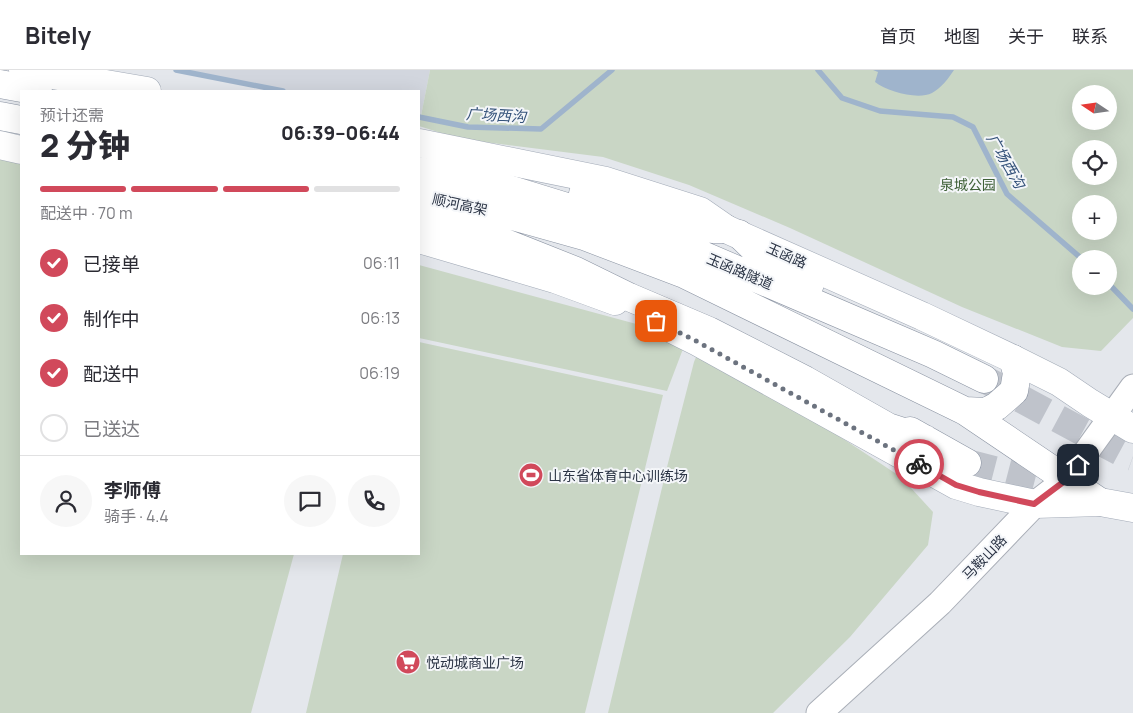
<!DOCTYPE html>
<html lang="zh">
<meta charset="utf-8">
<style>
:root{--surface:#fff;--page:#f7f7f7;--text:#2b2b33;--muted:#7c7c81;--line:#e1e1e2;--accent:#d1495b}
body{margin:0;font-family:Manrope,"Noto Sans SC",sans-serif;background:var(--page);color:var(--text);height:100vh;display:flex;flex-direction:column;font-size:19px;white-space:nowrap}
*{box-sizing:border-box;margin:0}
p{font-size:16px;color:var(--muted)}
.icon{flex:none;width:28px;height:28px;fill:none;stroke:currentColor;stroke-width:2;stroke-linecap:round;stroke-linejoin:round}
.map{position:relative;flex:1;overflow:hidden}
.sheet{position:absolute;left:20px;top:20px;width:400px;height:465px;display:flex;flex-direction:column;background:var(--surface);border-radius:0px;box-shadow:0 5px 20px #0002}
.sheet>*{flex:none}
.needle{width:32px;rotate:283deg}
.controls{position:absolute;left:1072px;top:15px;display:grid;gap:10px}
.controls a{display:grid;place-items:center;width:45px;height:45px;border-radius:50%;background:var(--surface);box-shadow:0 5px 20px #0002;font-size:25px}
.pin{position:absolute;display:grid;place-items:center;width:42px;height:42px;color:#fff;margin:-21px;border-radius:10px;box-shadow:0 2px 8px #0006}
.courier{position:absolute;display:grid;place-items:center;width:50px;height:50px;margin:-25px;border:4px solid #d1495b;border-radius:50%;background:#fff;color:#222;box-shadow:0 1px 6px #0007}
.head em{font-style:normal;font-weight:800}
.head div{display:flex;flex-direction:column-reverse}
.head{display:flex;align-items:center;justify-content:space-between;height:85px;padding:0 20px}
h1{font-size:32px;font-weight:800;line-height:38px}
.bar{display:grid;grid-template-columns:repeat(4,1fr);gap:8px 5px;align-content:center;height:60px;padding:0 20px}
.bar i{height:6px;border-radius:4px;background:var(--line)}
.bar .selected{background:var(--accent)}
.bar p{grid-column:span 4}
.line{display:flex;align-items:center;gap:12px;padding:0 20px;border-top:1px solid var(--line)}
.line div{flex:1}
.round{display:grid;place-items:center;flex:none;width:52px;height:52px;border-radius:26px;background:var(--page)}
ol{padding:0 20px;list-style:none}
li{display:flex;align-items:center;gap:15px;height:55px}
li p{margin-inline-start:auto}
li .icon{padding:5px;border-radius:50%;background:var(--accent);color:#fff;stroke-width:4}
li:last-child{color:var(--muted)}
li i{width:28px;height:28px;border:2px solid var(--line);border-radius:50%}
header{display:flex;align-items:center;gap:30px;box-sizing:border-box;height:70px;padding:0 25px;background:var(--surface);border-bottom:1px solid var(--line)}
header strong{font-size:24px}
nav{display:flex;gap:28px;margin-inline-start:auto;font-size:18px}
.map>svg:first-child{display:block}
.built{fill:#d2d6de}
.green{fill:#c9d6c5;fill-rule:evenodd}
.water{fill:#9fb4cc}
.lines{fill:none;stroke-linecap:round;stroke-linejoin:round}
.stream{stroke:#9fb4cc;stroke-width:5.5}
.trunk-tunnel{stroke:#bfc3cb;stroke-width:28;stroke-dasharray:28 14;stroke-linecap:butt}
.secondary-casing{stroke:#a9aeb7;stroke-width:27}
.primary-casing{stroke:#a3abb8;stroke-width:29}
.trunk-casing{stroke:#8b94a3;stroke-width:29}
.secondary{stroke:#fff;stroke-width:25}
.primary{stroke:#fff;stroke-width:28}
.trunk{stroke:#fff;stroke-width:28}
.done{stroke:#6c737f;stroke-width:5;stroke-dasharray:0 9}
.route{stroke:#d1495b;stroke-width:6}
.labels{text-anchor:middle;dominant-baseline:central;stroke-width:4;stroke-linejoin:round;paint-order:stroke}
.park-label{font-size:14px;fill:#3f6138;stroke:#f4f6f9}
.street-label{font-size:14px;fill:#2b3445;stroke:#f4f6f9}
.poi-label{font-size:14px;fill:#2b3445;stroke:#f4f6f9;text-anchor:start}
.water-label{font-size:15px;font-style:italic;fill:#34527a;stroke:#f4f6f9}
</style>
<header>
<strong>Bitely</strong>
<nav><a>首页</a><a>地图</a><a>关于</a><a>联系</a></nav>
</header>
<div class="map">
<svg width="1133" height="643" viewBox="0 0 1133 643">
<rect width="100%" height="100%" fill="#e4e7ec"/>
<path class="built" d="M183 0H430L419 56V21H272Z"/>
<path class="green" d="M430 0H1133V248L1101 281 1062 277 962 237 790 158 689 115 603 87 460 69 419 56ZM1081 24H1109V51H1081ZM1081 79H1109V106H1081ZM1081 134H1109V161H1081ZM1081 189H1109V216H1081Z
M0 88 21 92V484H294L251 643H0Z
M419 195 677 265 686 271 667 321 419 268Z
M419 272 663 325 585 643H306L343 484H419Z
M701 275 901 407 933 442 928 475 850 567 773 643H608L667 397 694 292Z"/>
<path class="water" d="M873 0H954C948 9 942 17 932 23 918 30 888 22 875 12L878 2Z"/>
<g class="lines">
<path class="stream" d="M176 0 283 21
M818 0 842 28 880 41 953 47 973 57 1007 124 1082 189
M419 47 468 57 541 59 612 0
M1109 214 1133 239"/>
<path class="trunk-tunnel" d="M984 309 1122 383 1133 387
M967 393 1080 422"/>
<defs>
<path id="secondary" d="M819 643 940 533 1035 434 1066 410 1133 317"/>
<path id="primary" d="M23 0 147 21
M419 73 606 111 700 141 726 159 922 246 1013 289 1059 312 1090 333 1133 359
M0 75 21 80
M419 169 555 209 615 231
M654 250 698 272 956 415 979 422 1035 434 1100 432 1133 438"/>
<path id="trunk" d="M0 14 38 21
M0 46 21 50
M419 101 489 113 651 163 933 284 984 309
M583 124 712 159H726
M419 125 491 140 584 166 684 204 965 341 1100 432
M419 150 434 151 483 164 576 201 629 227 709 261 805 310 888 357 925 369
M739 164 766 190 810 214
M965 341 986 342 997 336 1014 321 1017 303 1013 289
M910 361 967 393"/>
</defs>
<use href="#secondary" class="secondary-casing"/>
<use href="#primary" class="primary-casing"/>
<use href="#trunk" class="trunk-casing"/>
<use href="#secondary" class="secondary"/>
<use href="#primary" class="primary"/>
<use href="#trunk" class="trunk"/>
</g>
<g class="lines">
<path class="done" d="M656 251 698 272 919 394"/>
<path class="route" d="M919 394 956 415 979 422 1034 434 1066 410 1078 395"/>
</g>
<defs>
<symbol id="stadium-disc" viewBox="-11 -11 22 22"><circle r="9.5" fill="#d1495b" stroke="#f4f6f9"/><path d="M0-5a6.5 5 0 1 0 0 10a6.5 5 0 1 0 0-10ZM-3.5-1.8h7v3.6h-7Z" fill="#fff"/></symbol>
<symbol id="supermarket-disc" viewBox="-11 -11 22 22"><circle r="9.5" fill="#d1495b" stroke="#f4f6f9"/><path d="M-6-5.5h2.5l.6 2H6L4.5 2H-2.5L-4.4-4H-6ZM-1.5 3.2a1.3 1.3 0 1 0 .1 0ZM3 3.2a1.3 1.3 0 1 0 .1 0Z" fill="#fff"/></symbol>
</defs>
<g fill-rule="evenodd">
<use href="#stadium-disc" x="517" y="391" width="28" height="28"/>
<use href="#supermarket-disc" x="394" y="578" width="28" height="28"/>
</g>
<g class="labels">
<g class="park-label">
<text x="968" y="114">泉城公园</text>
</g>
<g class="street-label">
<text transform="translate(460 134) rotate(12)">顺河高架</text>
<text transform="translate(787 185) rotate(24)">玉函路</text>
<text transform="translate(740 201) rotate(23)">玉函路隧道</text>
<text transform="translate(984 487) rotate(-46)">马鞍山路</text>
</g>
<g class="poi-label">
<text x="548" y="405">山东省体育中心训练场</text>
<text x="426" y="592">悦动城商业广场</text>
</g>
<g class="water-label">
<text transform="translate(496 45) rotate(3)">广场西沟</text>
<text transform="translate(1006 91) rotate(60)">广场西沟</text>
</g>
</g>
</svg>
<div class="controls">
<a><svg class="needle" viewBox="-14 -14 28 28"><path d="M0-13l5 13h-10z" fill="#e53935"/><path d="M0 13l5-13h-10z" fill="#7c7c81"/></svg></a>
<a><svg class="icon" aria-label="locate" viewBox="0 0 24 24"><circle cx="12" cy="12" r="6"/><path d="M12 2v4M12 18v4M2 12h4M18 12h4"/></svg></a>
<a>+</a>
<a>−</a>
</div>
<div class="pin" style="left:656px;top:251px;background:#ea580c"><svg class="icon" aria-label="bag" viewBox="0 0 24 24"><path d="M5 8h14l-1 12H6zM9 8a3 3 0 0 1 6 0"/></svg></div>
<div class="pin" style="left:1078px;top:395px;background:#1f2937"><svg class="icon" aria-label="home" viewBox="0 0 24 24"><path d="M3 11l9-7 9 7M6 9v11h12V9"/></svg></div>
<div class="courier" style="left:919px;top:394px"><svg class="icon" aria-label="bike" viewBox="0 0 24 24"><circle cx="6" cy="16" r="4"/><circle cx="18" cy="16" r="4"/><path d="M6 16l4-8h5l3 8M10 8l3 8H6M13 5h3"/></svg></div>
<section class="sheet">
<div class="head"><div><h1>2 分钟</h1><p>预计还需</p></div><em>06:39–06:44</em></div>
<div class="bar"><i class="selected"></i><i class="selected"></i><i class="selected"></i><i></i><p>配送中 · 70 m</p></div>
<ol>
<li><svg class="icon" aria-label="check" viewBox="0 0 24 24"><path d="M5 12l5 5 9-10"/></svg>已接单<p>06:11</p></li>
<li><svg class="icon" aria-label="check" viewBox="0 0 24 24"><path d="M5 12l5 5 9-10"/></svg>制作中<p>06:13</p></li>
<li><svg class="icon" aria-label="check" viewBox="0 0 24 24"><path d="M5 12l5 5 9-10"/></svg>配送中<p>06:19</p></li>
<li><i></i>已送达</li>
</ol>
<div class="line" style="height:90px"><a class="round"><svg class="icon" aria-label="person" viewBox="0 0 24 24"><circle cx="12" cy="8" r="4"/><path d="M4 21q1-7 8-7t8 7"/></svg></a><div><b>李师傅</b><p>骑手 · 4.4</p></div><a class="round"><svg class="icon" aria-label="chat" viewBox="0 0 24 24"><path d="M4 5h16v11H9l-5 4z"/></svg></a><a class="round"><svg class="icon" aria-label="phone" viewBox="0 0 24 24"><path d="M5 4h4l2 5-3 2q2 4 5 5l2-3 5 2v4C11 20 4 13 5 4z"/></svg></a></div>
</section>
</div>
